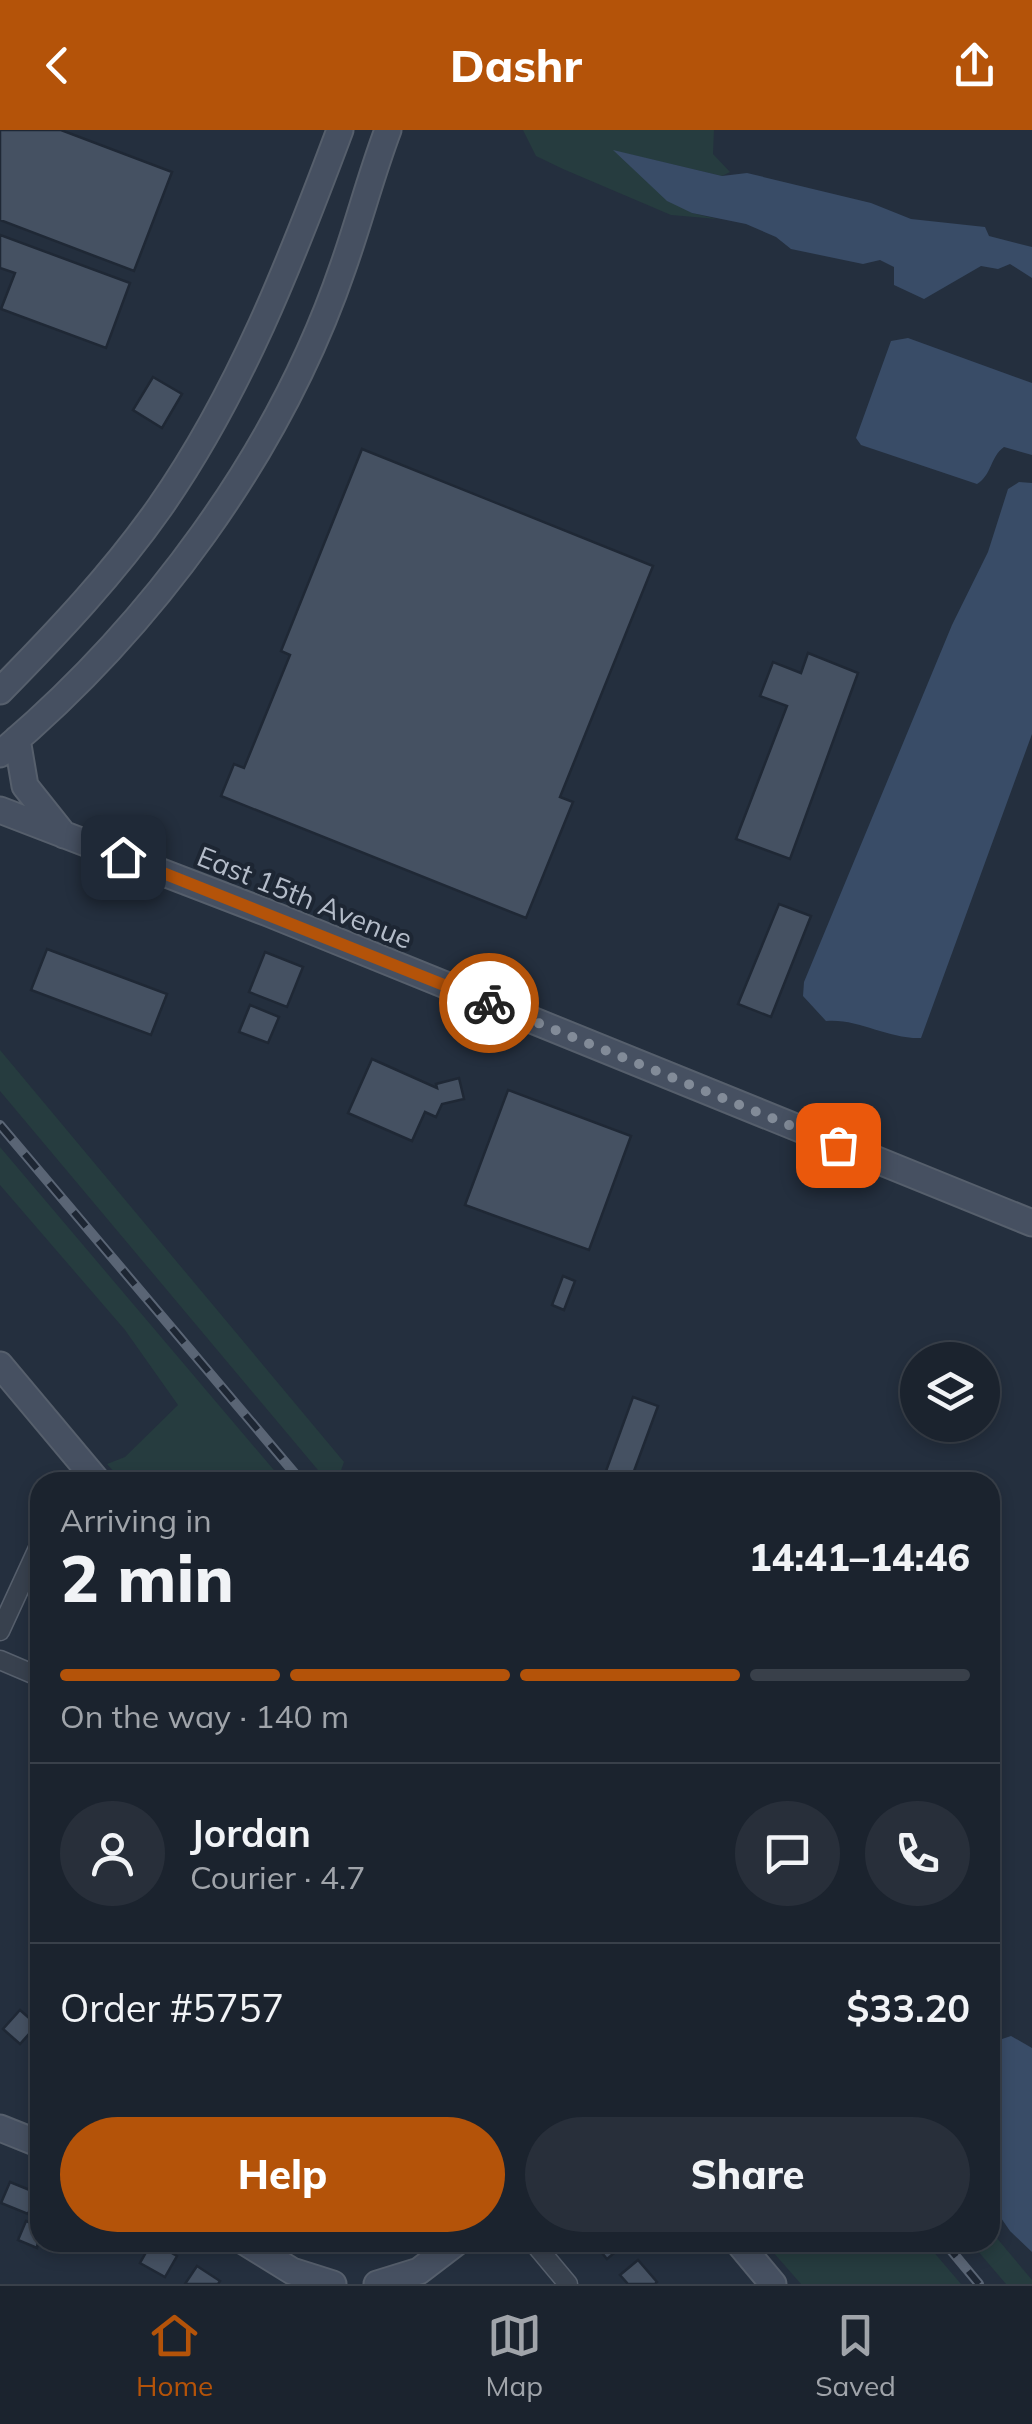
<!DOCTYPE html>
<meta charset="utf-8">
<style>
:root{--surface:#1b232e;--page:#282f3a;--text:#f1f3f6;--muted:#a0a4aa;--line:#39404a;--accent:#b45309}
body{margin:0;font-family:Mulish,sans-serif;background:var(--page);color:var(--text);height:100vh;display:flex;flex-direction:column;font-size:38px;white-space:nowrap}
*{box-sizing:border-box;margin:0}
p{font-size:32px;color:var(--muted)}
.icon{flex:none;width:55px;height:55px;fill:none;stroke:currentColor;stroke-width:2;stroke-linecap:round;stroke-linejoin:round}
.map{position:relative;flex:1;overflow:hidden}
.side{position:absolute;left:30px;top:1342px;width:970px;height:780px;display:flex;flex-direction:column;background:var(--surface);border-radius:30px;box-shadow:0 5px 15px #0003,0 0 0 2px var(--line)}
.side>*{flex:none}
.tools{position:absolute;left:900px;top:1212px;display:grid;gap:20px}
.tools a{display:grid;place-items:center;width:100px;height:100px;border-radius:50%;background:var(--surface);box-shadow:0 5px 15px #0003,0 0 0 2px var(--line);font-size:50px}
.pin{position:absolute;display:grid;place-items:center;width:85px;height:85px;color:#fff;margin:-42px;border-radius:20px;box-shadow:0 5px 15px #0006}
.courier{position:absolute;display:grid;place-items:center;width:100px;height:100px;margin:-50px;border:8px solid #b45309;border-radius:50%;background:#fff;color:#222;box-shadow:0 2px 12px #0007}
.head em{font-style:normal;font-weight:800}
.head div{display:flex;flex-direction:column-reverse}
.head{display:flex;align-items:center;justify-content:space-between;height:170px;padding:0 30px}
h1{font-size:65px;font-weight:800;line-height:75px}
.bar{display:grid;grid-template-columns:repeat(4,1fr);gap:15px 10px;align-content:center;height:120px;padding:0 30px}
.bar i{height:12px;border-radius:8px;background:var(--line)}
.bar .active{background:var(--accent)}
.bar p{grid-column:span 4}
.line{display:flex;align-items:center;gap:25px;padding:0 30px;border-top:2px solid var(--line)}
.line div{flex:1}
.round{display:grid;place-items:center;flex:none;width:105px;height:105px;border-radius:52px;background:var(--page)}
.action{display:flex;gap:20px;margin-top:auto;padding:20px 30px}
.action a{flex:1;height:115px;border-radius:60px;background:var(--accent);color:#fff;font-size:40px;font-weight:800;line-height:115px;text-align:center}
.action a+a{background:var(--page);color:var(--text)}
header{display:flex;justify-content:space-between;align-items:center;height:130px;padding:0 30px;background:var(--accent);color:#fff;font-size:45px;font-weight:800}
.tabs{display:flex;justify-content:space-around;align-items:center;height:140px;border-top:2px solid var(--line);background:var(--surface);font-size:28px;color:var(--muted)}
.tabs a{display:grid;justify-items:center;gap:5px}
.tabs .active{color:var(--accent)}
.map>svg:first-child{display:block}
.green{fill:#263c3f}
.water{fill:#394c67}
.building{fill:#455162;stroke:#1f2835;stroke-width:2.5}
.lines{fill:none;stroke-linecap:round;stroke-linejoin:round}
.street-casing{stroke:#565f6c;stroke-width:21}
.secondary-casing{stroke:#565f6c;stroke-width:29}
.street{stroke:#38414e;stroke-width:18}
.secondary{stroke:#465061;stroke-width:25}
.rail-casing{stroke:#5a6575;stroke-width:10}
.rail{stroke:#1d2633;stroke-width:6;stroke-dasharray:19;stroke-linecap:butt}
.done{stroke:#828b98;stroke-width:10;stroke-dasharray:0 18}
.route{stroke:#b45309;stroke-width:12}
.labels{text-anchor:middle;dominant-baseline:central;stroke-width:8;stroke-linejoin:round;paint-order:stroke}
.street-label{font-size:28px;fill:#b4bcc9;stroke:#1d2633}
</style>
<header><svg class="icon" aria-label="back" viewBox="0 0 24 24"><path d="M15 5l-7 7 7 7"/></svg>Dashr<svg class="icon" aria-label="share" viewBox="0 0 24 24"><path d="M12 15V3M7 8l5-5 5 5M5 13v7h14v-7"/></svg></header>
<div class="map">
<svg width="1032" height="2154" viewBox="0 0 1032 2154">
<rect width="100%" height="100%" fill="#242f3e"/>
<path class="green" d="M523 0H714L713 24 730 42 722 46 615 21 692 83 717 89 671 85 563 39 536 26Z
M0 920 344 1332 338 1349 342 1352H328L0 961Z
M0 1017 284 1352H123L107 1334 125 1327 178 1275 125 1200 0 1055Z
M990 2100 1032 2150V2154H1006L971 2113 990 2112Z
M765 2113H926L961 2154H801Z"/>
<path class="water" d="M613 20 722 46 747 43 871 73 911 89 985 97 989 106 1032 117V148L1010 134 998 139 981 136 924 169 894 155V137L880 130 863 134 791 119 776 107 746 94 692 83 667 71Z
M908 208 1032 253V325L1004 317C990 327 992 345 977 354L861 315 856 308 891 211Z
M1019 352 1032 353V604L921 908C887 909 858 888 826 891L803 866 804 852 952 495 988 422 1008 359Z
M990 1902 1002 1909 1011 1906 1032 1918V2122L1010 2101 990 2072Z"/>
<path class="building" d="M0 0H61L172 42 134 141 0 90Z
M0 105 130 153 106 218 1 179 15 143 0 138Z
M153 247 182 264 162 298 133 280Z
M362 319 653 436 560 667 573 672 526 788 221 666 234 634 244 638 290 525 281 521Z
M808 523 858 543 790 729 736 709 787 576 760 566 773 532 801 543Z
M779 774 811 786 771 887 738 874Z
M47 819 167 864 151 905 31 860Z
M265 822 303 837 287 877 249 862Z
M250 875 279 887 268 913 239 902Z
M372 929 437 958 436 954 459 948 464 969 442 974 436 987 425 982 412 1011 348 983Z
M508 960 631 1006 589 1120 465 1075Z
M563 1146 575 1151 564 1180 552 1175Z
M633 1267 658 1276 630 1352H602Z
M20 1880 37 1895 20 1914 3 1899Z
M10 2052 37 2063 28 2084 1 2073Z
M26 2091 40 2096 37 2118 18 2110Z
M152 2112 177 2126 165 2147 140 2133Z
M593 2112H624L625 2114 607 2129Z
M638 2130 657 2152 655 2154H628L620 2145Z
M197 2136 220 2151 218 2154H185Z"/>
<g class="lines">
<defs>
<path id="street" d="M0 1501 40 1414
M0 1530 40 1547
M533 2112 568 2154"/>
<path id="secondary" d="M0 561C57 503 113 444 160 377 240 262 291 131 340 0
M17 609 25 656 64 705
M0 624C150 498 279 324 343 137 359 92 371 45 388 0
M0 680 268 783 1032 1093
M0 1235 98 1352
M0 1998 40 2014
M245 2112 292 2141 333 2154
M738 2112 773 2154
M377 2154 419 2141 457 2112"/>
</defs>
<use href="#street" class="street-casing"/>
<use href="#secondary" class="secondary-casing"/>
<use href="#street" class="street"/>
<use href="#secondary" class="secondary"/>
<defs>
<path id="rail" d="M0 995 302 1352
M944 2112 979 2154"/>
</defs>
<use href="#rail" class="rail-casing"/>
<use href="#rail" class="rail"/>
</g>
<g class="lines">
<path class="done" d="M489 873 838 1015"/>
<path class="route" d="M123 727 489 873"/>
</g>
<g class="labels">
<g class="street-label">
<text transform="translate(305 767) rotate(22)">East 15th Avenue</text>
</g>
</g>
</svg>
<div class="tools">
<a><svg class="icon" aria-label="layers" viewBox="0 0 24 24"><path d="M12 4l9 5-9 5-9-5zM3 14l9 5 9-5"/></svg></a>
</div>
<div class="pin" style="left:838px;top:1015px;background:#ea580c"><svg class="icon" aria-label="bag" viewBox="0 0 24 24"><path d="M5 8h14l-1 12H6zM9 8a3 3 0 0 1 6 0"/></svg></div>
<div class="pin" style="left:123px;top:727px;background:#1f2937"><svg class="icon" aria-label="home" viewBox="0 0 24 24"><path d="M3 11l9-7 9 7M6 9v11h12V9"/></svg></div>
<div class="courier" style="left:489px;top:873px"><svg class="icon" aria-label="bike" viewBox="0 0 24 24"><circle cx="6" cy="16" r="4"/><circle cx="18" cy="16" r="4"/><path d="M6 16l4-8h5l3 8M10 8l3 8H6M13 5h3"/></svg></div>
<section class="side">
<div class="head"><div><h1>2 min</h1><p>Arriving in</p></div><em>14:41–14:46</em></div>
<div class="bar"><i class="active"></i><i class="active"></i><i class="active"></i><i></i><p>On the way · 140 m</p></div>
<div class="line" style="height:180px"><a class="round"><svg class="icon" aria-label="person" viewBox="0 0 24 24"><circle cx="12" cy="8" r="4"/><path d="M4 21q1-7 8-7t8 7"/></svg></a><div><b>Jordan</b><p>Courier · 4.7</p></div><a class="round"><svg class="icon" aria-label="chat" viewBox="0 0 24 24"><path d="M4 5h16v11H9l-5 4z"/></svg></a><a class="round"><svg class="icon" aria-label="phone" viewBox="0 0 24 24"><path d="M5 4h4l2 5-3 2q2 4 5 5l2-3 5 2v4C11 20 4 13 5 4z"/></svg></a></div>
<div class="line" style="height:130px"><div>Order #5757</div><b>$33.20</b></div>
<div class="action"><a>Help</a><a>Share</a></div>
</section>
</div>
<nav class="tabs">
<a class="active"><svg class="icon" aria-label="home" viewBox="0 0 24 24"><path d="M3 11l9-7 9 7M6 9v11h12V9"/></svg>Home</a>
<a><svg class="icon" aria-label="map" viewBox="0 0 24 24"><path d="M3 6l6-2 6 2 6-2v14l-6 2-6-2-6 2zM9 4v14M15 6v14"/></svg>Map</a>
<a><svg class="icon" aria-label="saved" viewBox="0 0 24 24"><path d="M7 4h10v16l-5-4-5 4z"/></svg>Saved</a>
</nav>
